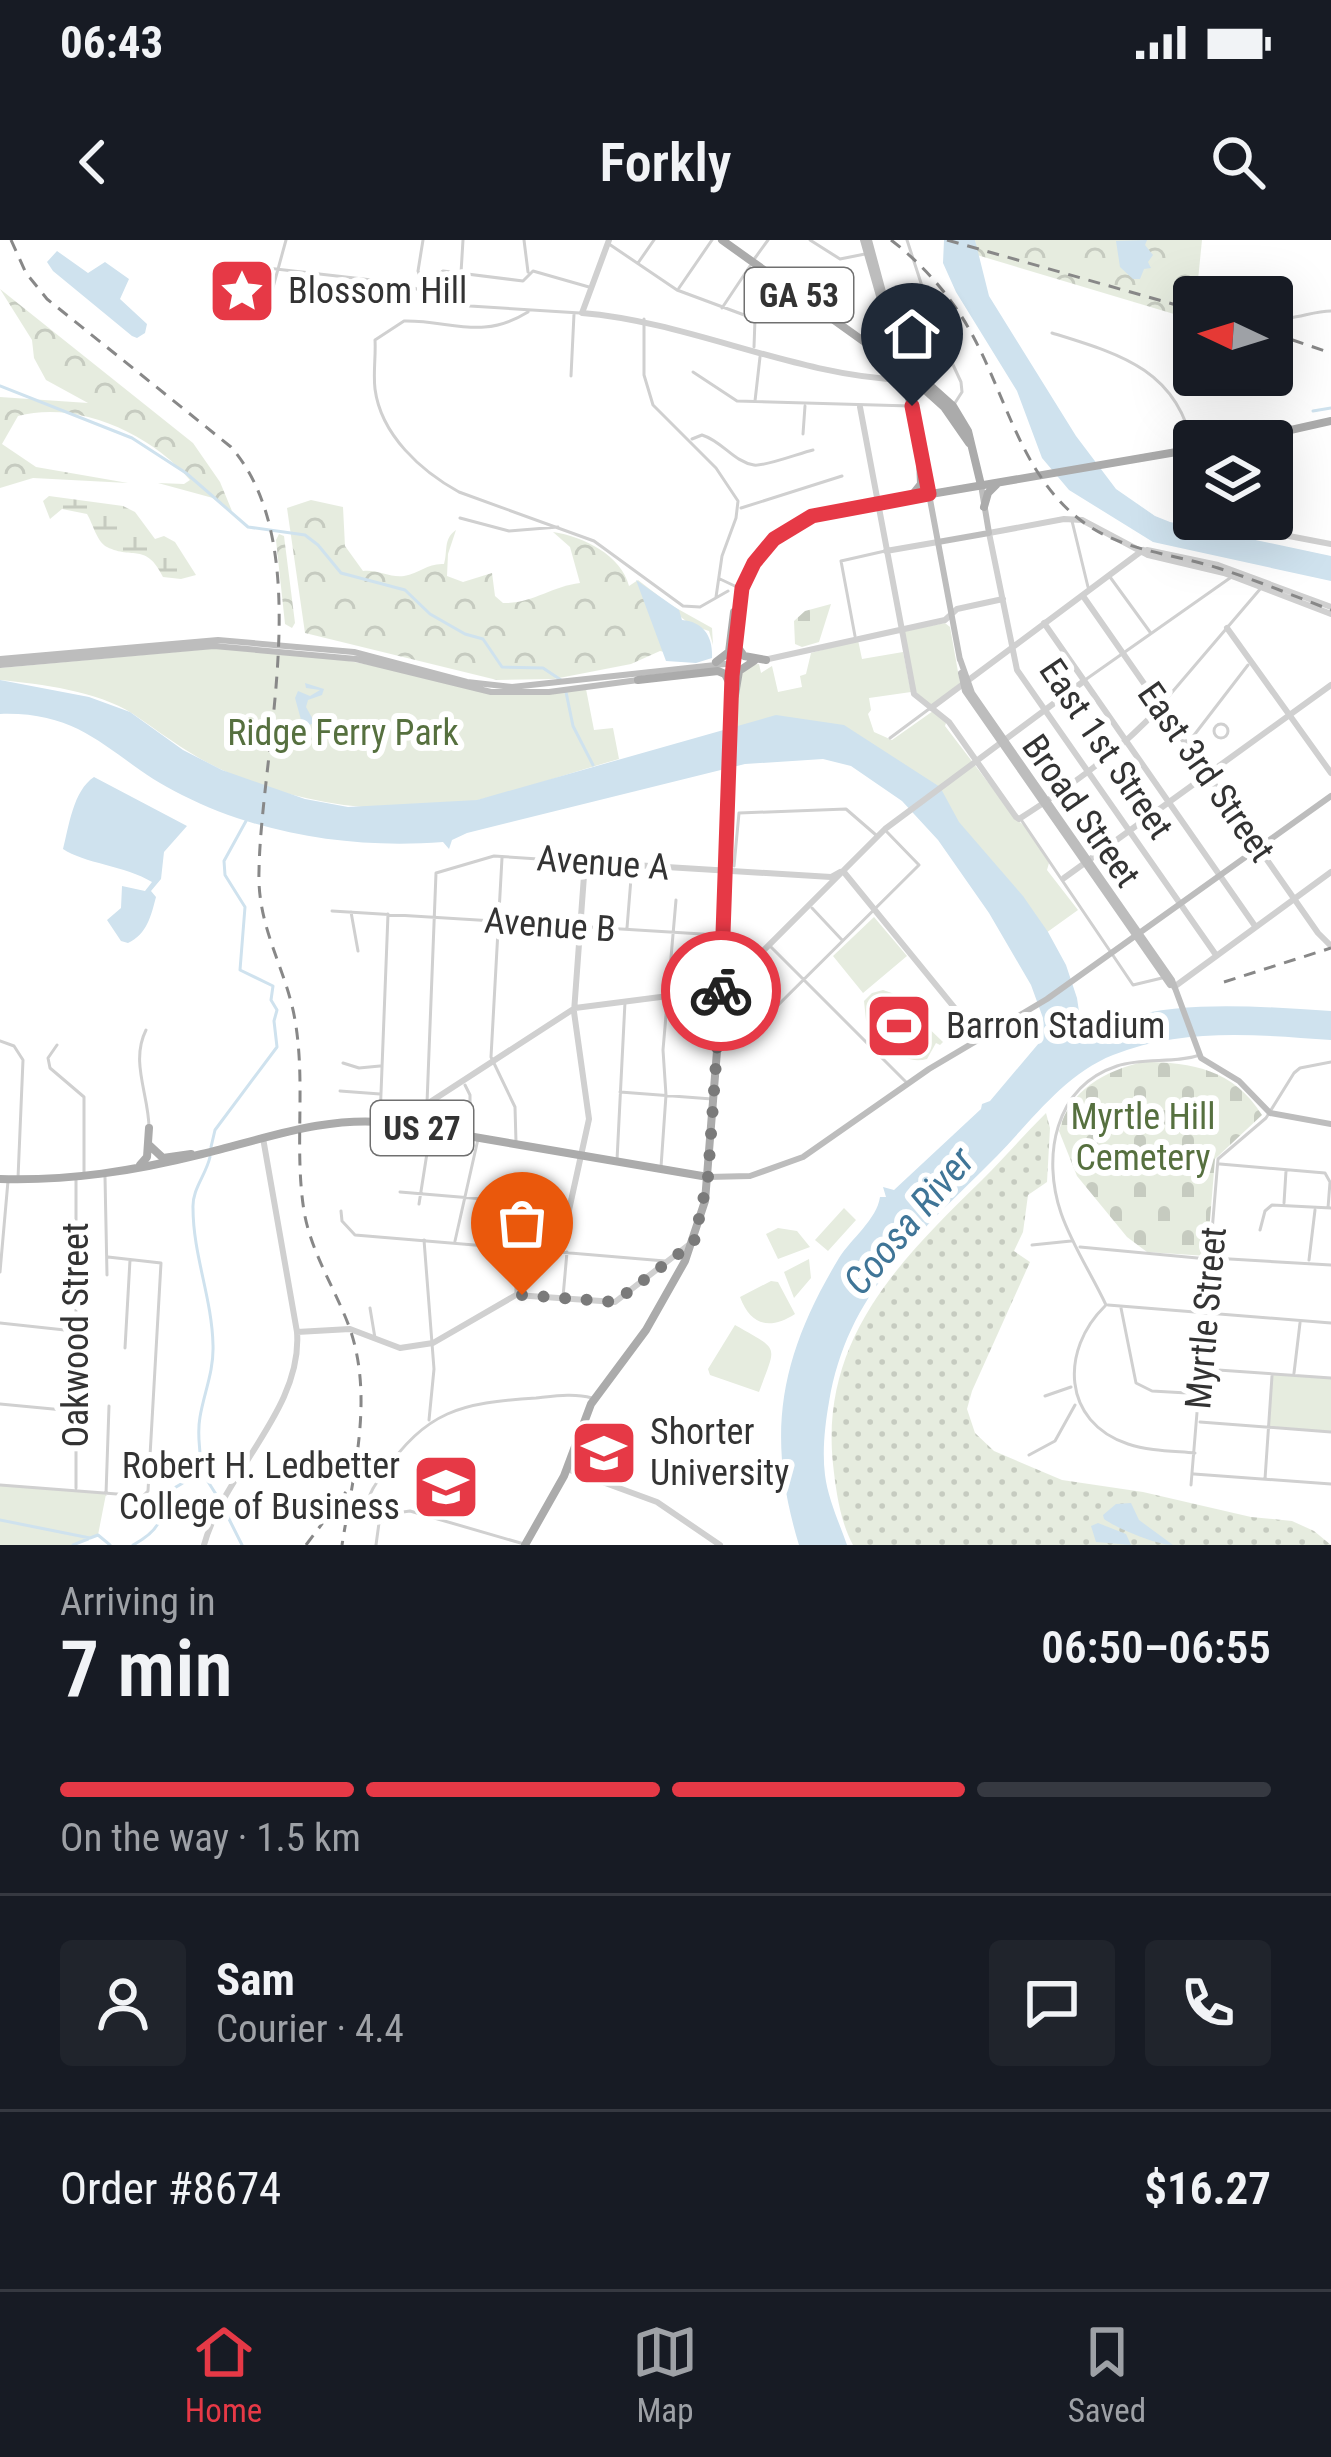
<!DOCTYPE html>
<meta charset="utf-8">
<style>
:root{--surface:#171b24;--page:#20242c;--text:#f1f3f6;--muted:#9ea1a6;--line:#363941;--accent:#e63946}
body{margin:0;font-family:"Roboto Condensed",sans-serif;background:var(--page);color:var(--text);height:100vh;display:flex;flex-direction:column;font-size:45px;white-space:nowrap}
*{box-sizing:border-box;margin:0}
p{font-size:39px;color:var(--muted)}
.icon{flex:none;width:66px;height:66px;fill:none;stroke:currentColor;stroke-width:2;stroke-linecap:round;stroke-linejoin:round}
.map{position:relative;height:1305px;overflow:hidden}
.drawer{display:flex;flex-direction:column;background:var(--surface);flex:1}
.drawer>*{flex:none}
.needle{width:78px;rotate:274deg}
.fabs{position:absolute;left:1173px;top:36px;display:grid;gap:24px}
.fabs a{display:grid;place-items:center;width:120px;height:120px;border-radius:12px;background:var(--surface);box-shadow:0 12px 48px #0002;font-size:60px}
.pin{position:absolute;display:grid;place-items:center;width:102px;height:102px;color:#fff;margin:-123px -51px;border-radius:50% 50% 50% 0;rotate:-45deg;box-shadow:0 0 12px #0007}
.pin .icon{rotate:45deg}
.courier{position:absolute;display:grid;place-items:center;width:120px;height:120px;margin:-60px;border:9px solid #e63946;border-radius:50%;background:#fff;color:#222;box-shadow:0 3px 15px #0007}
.summary em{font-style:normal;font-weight:600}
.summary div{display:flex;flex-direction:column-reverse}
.summary{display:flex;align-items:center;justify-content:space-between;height:204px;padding:0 60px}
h1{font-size:78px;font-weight:600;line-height:90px}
.bar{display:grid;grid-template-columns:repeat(4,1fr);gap:18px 12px;align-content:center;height:144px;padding:0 60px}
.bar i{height:15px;border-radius:9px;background:var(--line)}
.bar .on{background:var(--accent)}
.bar p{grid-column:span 4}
.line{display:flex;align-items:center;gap:30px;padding:0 60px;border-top:3px solid var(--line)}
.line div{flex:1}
.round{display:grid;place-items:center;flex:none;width:126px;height:126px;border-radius:12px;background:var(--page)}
.status{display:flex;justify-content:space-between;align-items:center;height:84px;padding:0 60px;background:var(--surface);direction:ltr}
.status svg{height:33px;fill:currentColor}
header{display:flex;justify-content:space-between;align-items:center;height:156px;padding:0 60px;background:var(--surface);font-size:54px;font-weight:600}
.tabs{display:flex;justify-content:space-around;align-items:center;height:168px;border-top:3px solid var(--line);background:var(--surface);font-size:33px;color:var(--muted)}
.tabs a{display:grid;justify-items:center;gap:6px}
.tabs .on{color:var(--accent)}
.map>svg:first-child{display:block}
.grass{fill:url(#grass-dots)}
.forest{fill:url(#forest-crowns)}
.wetland{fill:url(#wetland-marsh)}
.cemetery{fill:url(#cemetery-stones)}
.green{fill:#e6ecdf;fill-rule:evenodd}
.water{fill:#cfe2ee}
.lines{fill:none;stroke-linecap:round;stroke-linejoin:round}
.stream{stroke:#cfe2ee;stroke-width:3}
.minor{stroke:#d0d0d0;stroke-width:3}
.tertiary{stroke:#d0d0d0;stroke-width:6}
.secondary{stroke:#bdbdbd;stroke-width:6}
.primary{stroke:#ababab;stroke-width:8}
.rail{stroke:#888;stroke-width:3;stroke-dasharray:12 9;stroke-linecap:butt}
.done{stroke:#7a7a7a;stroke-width:12;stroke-dasharray:0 21.6}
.route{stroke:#e63946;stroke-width:15}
.labels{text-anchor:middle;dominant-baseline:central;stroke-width:12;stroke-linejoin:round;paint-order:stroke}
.shield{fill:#fff;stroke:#707070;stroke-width:3}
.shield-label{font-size:33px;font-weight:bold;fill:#333}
.poi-label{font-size:36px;fill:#333;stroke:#fff;text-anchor:start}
.park-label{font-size:36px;fill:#56703f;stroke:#fff}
.street-label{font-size:36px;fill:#333;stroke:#fff}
.water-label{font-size:39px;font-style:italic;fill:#3f7597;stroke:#fff}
</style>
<div class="status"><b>06:43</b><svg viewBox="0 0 49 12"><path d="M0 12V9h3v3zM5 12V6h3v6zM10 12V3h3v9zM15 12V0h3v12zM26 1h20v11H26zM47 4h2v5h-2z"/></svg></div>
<header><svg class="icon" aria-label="back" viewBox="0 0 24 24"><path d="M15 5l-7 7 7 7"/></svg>Forkly<svg class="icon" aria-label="search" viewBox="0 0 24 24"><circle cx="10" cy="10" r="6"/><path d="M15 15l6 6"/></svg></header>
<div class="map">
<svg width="1331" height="1305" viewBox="0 0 1331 1305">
<defs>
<pattern id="grass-dots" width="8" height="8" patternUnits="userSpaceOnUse" patternTransform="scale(3)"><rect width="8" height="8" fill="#e6ecdf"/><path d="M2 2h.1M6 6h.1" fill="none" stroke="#c6cbc0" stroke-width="1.8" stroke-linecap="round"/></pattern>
<pattern id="forest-crowns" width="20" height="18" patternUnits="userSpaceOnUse" patternTransform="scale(3)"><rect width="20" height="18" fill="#e6ecdf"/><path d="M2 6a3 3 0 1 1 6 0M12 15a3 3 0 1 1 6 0" fill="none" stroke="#c6cbc0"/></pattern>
<pattern id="wetland-marsh" width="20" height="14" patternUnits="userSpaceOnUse" patternTransform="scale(3)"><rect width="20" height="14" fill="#e6ecdf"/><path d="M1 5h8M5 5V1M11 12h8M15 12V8" fill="none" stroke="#c6cbc0"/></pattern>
<pattern id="cemetery-stones" width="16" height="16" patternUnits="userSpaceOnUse" patternTransform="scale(3)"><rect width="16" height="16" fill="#e6ecdf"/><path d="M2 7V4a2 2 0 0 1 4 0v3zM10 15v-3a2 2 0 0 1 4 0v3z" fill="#c6cbc0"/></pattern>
</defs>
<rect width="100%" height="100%" fill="#fff"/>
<path class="grass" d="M1046 873 1050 888 1047 942 1028 955 1023 992 1014 1011 1030 1022 972 1151 967 1169 975 1193 994 1211 1062 1240 1143 1252 1251 1277 1292 1281 1314 1291 1331 1305H853C840 1281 836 1251 833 1224 820 1099 900 1020 982 940 1004 918 1024 895 1046 873Z"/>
<path class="forest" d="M975 0H1202L1194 80 977 15Z
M0 49 193 203 220 242 232 271 213 258 158 243 184 244 190 240C151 194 78 160 18 176L2 204 36 227 128 243 33 238 0 248V157L88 163 46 140 34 118 32 100Z
M311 260 343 267 345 306 363 331C377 329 390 338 404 336 420 333 428 323 444 324 448 311 443 299 456 290L448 314 447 336 463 342 492 333 495 356 503 363C532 364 552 346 580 343L570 307 553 292C583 296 622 316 629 346L638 340 669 364 712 388 713 405 709 391 691 385 677 374 669 413 660 411 631 424 554 439 497 440 305 393 287 268Z
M279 294 284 296 295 383 292 388 285 384 276 300Z"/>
<path class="wetland" d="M49 256 123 266 135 272 155 299 164 296 175 302 196 335 181 339 163 337C146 302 133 320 107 307 97 302 93 284 87 274L62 269 50 279 43 261Z"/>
<path class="cemetery" d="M831 364 819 402 802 407 795 404 794 381 805 371Z
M1143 822C1193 822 1234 830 1262 875L1215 919 1207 1016 1147 1012 1127 997 1077 936 1059 891C1070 849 1105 831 1143 822Z"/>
<path class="green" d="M945 383 950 387 960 443 931 466 914 450 903 391Z
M858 400 862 419 903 412 911 452 869 458 871 470 868 474 874 492 892 500 933 471 946 483 945 486 1016 579 1026 587 1049 623 1047 630 1078 670 1032 703 896 534 819 490 735 502 739 433 749 425 759 424 761 433 772 426 778 452 802 447 800 436 806 434 811 413Z
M219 408C262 412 306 413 349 421 440 437 489 465 586 449L594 490 613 488 619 519C572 532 525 549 478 560 394 580 294 564 218 528 187 513 161 493 133 474 98 451 41 444 0 440V428Z
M874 677 907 716 863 753 833 716Z
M883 750 892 753 943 802 940 805 936 803 927 819C901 827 883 798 866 780L864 761 872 753ZM881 754C900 760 929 787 931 807 912 834 884 794 870 778L869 762Z
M889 760 926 796 909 813 872 776Z
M844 968 856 980 828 1011 815 1000Z
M778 988 797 991 810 1007 778 1019 766 994Z
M809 1019 811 1038 794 1058 784 1032Z
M771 1041 778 1042 795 1074C770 1090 751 1086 740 1057Z
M735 1085C780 1111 777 1103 759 1152L710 1135 708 1129Z
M1272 1134 1331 1138V1192L1268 1186Z
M0 1245 106 1254 98 1295 73 1305H0Z"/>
<path class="water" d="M944 0H975L989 56 1076 196 1116 249 1155 276 1170 282 1331 316V341L1153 302 1069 250 1042 218 1017 151 956 52 943 23Z
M1147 0 1145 5 1153 15 1148 22 1151 28 1144 29 1140 39H1133L1120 27 1116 1Z
M57 11 88 33 105 22 129 39 120 59 147 84 145 93 137 98 132 96 53 31 47 22Z
M636 340 679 370 682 380C705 382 713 398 712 418L696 423 666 421Z
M0 440 89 457 130 472 183 510 222 530 305 559 348 567 477 560 776 475 844 485 940 547 959 582 1023 656 1048 692 1066 725 1077 758 1082 792C1164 757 1246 766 1331 771V800C1259 795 1183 787 1113 815 1065 834 1032 880 997 916 921 993 848 1049 829 1162 825 1185 822 1211 825 1235 828 1259 839 1282 847 1305H799C765 1194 780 1116 839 1018 851 999 877 979 880 957H886L883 947 894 950 981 869 982 864 990 861 1039 803 1043 778 1031 745 989 673 938 600 902 561 851 526 823 519 745 524 467 593 452 600 449 609 443 602C355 609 261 595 182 555 112 521 89 471 0 474Z
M305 443 324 449 322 455 308 460 306 467 315 483 303 487 295 458 298 451 310 456 320 450 306 448Z
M94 537 187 586 164 612 161 639 151 651 156 657C151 676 147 694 128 703L121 701 107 680 121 668 122 646 145 651 152 642C126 626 83 623 63 609 69 586 73 551 94 537Z
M1131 1263 1139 1280 1173 1305C1157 1305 1118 1289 1104 1279L1103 1275 1116 1264Z
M1098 1283 1126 1294 1131 1305 1096 1302 1091 1286Z"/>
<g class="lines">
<path class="stream" d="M0 146 132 198 186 233 248 287 305 295 318 305 341 333 405 350 430 374 465 394 483 399 502 427 543 428 564 442
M1313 171 1331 168
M566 452 573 486 593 525
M211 907 215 890 277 807 274 781 277 770 271 760 273 746 240 730 245 667 225 635 224 621 246 581
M200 1229 219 1259
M222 1265 242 1305
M0 1280 90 1298 98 1295 110 1305
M73 1305 88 1299
M133 1305C159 1291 162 1281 166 1252 218 1228 193 1215 200 1177 204 1153 214 1131 213 1105 212 1058 193 1015 193 968 192 949 206 935 210 917"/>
<path class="minor" d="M423 0 418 31 423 45
M524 0 528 32
M810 0 840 19 865 14
M907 0 935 86 961 142 962 152 953 166
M609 4 677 50 755 79 754 107
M755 18 768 0
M638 23 654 0
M250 26 398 43 470 66 580 73
M461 33 463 0
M423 48 443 31 523 41 533 31 589 47
M679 48 712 0
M269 62 286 0
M900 64 933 81
M722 68 750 26
M528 72C481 101 451 80 404 81L375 100C376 116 373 133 375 149 381 195 421 231 459 252L594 301 683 366 700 367 728 351
M1272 77C1292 82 1310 71 1331 71
M644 79V135L653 165 716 228 738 261 736 278 722 316 716 357
M1052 93C1120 114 1178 130 1193 208
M693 132 737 161 910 166
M571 136 574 74
M755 161 760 117
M803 194 805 166
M692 199 702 195C722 201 734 222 754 225 764 227 800 213 813 210
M741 268 842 236
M460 278 509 291 558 287
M1072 281 1088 347
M1110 337 1150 392
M720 339 739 348
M855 396 841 321 885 311
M1085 440 1230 338
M1162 464 1261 348
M1214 491a7 7 0 1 1 14 0a7 7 0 1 1-14 0Z
M890 498 929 469
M1188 503 1248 425
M1022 581 1133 745 1162 738
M502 618 491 817 515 867 516 902
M734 626 739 573 846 569 876 595
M812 668 842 700
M332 671 718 695
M351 672 358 711
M627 688 632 626
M727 696 747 699 760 711
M769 705 906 842
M719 786 761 782 919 625 886 591
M146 790C130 822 149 855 149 888
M0 801 14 806 23 820 18 938
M57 805 48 818 50 828 84 857V936
M343 823 359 828 380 826
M465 845 470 855V894
M340 851 380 854
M620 852 712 859
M427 863 436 633 494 616 584 622
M380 879 388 674
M617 920 625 762
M1220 924 1325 933 1330 942 1328 968
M661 927 666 855 663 810 676 660
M105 937 107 1035
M400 952 565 966
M1284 963 1286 931
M419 964 430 894
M341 971 342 981 355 995 665 1021
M1260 990 1265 971 1272 965 1331 968
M424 1000 434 1129 429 1180
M455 1001 478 899
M1032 1005 1071 1001
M1080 1007 1208 1019
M1213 1018 1331 1025
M1309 1020 1315 970
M0 1032 8 941
M516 1054V1009
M563 1057 567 1012
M1106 1065C1092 1035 1072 1005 1061 973 1042 917 1054 847 1117 826 1144 817 1174 824 1200 815
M1108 1065 1331 1083
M1105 1066C1060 1110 1062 1182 1128 1204 1149 1211 1173 1211 1195 1213
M370 1068 375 1098
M1121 1068 1136 1143 1152 1151 1187 1153
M0 1083 74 1091
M125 1108 130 1020
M1204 1129 1331 1138
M1294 1133 1300 1083
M1045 1156 1071 1147
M0 1164 74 1171
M1200 1182 1331 1192
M1029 1215 1055 1201 1075 1165
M1194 1234 1331 1244
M1265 1239 1272 1136
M0 1245 143 1256 148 1251 161 1023 108 1017
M1191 1245 1218 919 1266 878 1294 833 1300 828 1331 822
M76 1248V940
M106 1254 109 1166
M379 1283 396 1273 410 1271 524 1304
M376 1305 379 1283C362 1263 368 1255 382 1235 427 1170 460 1163 536 1158 555 1156 574 1153 592 1158"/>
<path class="tertiary" d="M609 0 582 73C691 82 794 136 905 140
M860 167 914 454 949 482 1016 577 1019 579C1072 545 1119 512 1161 466
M1232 279 1252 289 1331 304
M1147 310 1218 325 1331 367
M886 311 938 302
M1083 356 1318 693 1331 706
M1044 383 1255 686
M1227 388 1331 533
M764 420 945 380 957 369 1003 359
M931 468 1143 310
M843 631 980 799
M1064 638 1331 445
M1216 715 1017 430 989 293 1064 279 1082 280 1148 315 1224 333 1331 374
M1174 747 1331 632
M404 884 427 864 575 768 715 750 731 743 885 589 1084 441
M560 1011 589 879 574 772 585 622 831 637 840 632
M297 1092 350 1089 400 1108 433 1103 516 1055 615 1062 691 1003
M567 1229 657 1262 720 1305
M204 1305C224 1232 303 1169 297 1092L263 898"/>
<path class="secondary" d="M863 0 881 63
M869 0 903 126
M892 99 901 126
M929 254 960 420
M938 302 989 293 981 245
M0 419 218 400 354 412 467 442 512 447 734 423
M960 419 972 453 1172 740 1201 818 1239 841 1270 873 1331 884
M0 425 214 406 356 419 491 452H549L638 440
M961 433 965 451 1170 745
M708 937 750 936 803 917 929 829 1047 759 1331 556"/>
<path class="primary" d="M722 0 887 118 925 141 953 166 968 191 981 245
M877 110H885L890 104 881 63
M903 129 929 254
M904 131 944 167 969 203
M1242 201 1331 181
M913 254 921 244 920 218
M984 267 988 253 998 243
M737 406 744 416 766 420
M716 422 729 412 734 372
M638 440 718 431 725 434 730 444
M735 455 739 431 754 421
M149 905 163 918 191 914
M140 925 147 917 149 888
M0 939C70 941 134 931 202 914 265 899 326 875 392 883L708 937
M525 1305 564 1236 591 1164 646 1090 685 1021 705 961 719 786 737 365C746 318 782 285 826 272L1194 209"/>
<path class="rail" d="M11 0 26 33 47 59 231 207C318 307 261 509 259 631 257 688 286 728 295 780 306 843 294 908 304 971 311 1013 336 1050 350 1089 374 1159 353 1235 342 1305
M891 0C924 25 955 61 974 98 1005 156 1021 229 1073 274 1115 311 1167 312 1218 328 1256 340 1294 356 1331 370
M947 0 1194 70
M1272 93 1331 113
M1224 742 1331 708
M306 1305 346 1252"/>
</g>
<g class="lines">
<path class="done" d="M522 1055 615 1062 694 1002 708 937 721 751"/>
<path class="route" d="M721 751 732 436 742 348 754 323 774 299 812 276 929 254 912 166"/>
</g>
<defs>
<symbol id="sight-square" viewBox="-11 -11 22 22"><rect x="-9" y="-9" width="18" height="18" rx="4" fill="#e63946" stroke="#fff"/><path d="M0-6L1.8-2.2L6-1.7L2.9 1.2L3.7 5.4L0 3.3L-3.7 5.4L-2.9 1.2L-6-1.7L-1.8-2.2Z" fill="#fff"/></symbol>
<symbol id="stadium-square" viewBox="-11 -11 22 22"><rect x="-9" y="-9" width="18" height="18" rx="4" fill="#e63946" stroke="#fff"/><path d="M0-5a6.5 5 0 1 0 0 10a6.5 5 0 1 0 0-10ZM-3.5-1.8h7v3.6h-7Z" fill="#fff"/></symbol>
<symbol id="university-square" viewBox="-11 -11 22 22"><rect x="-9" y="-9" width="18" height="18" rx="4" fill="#e63946" stroke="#fff"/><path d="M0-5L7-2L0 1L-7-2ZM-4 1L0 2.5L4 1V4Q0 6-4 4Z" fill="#fff"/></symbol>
</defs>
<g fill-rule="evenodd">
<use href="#sight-square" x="204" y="13" width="76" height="76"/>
<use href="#stadium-square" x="861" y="748" width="76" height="76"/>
<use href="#university-square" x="566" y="1175" width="76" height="76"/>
<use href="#university-square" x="408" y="1209" width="76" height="76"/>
</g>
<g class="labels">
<g class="shield">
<rect x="745" y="28" width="108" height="54" rx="9"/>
<rect x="371" y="861" width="102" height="54" rx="9"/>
</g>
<g class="shield-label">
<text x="799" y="55">GA 53</text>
<text x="422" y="888">US 27</text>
</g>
<g class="poi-label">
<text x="288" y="51">Blossom Hill</text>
<text x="946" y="786">Barron Stadium</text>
<text x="650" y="1192">Shorter<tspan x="650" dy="41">University</tspan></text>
<text x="400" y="1226" text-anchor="end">Robert H. Ledbetter<tspan x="400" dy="41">College of Business</tspan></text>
</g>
<g class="park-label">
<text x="343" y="493">Ridge Ferry Park</text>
<text x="1143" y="877">Myrtle Hill<tspan x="1143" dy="41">Cemetery</tspan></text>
</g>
<g class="street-label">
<text transform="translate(1106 509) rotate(56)">East 1st Street</text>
<text transform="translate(1206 532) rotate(55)">East 3rd Street</text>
<text transform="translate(1081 571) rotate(55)">Broad Street</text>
<text transform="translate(603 623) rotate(4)">Avenue A</text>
<text transform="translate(550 685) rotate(4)">Avenue B</text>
<text transform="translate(1206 1078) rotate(-85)">Myrtle Street</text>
<text transform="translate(76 1095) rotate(-90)">Oakwood Street</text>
</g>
<g class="water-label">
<text transform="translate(909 981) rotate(-50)">Coosa River</text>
</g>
</g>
</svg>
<div class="fabs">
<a><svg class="needle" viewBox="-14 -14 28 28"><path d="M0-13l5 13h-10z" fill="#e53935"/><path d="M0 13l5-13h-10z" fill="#9ea1a6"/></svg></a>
<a><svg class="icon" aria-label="layers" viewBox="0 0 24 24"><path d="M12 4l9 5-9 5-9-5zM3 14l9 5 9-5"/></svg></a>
</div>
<div class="pin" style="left:522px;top:1055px;background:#ea580c"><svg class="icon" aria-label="bag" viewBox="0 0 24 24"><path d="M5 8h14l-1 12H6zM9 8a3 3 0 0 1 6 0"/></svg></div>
<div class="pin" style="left:912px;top:166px;background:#1f2937"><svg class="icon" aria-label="home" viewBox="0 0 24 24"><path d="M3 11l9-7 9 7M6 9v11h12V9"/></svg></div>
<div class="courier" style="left:721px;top:751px"><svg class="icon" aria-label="bike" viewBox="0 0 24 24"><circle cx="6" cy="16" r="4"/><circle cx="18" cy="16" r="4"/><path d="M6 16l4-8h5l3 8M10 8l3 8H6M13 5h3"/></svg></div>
</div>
<section class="drawer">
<div class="summary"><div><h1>7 min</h1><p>Arriving in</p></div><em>06:50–06:55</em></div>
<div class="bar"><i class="on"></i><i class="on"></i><i class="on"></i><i></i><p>On the way · 1.5 km</p></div>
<div class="line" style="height:216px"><a class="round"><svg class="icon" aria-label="person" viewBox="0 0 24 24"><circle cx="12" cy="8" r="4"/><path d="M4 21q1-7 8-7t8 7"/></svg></a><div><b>Sam</b><p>Courier · 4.4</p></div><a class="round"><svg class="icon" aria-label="chat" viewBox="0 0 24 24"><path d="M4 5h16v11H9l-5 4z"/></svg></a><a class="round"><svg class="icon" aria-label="phone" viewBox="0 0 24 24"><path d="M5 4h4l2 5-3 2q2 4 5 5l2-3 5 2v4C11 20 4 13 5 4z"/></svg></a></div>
<div class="line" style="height:156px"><div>Order #8674</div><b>$16.27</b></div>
</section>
<nav class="tabs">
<a class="on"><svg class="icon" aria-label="home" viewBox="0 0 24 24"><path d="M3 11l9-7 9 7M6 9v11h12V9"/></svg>Home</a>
<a><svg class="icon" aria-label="map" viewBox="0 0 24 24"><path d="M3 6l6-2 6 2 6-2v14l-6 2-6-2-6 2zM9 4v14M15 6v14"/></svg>Map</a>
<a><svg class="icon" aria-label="saved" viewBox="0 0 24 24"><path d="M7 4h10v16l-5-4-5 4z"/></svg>Saved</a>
</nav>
